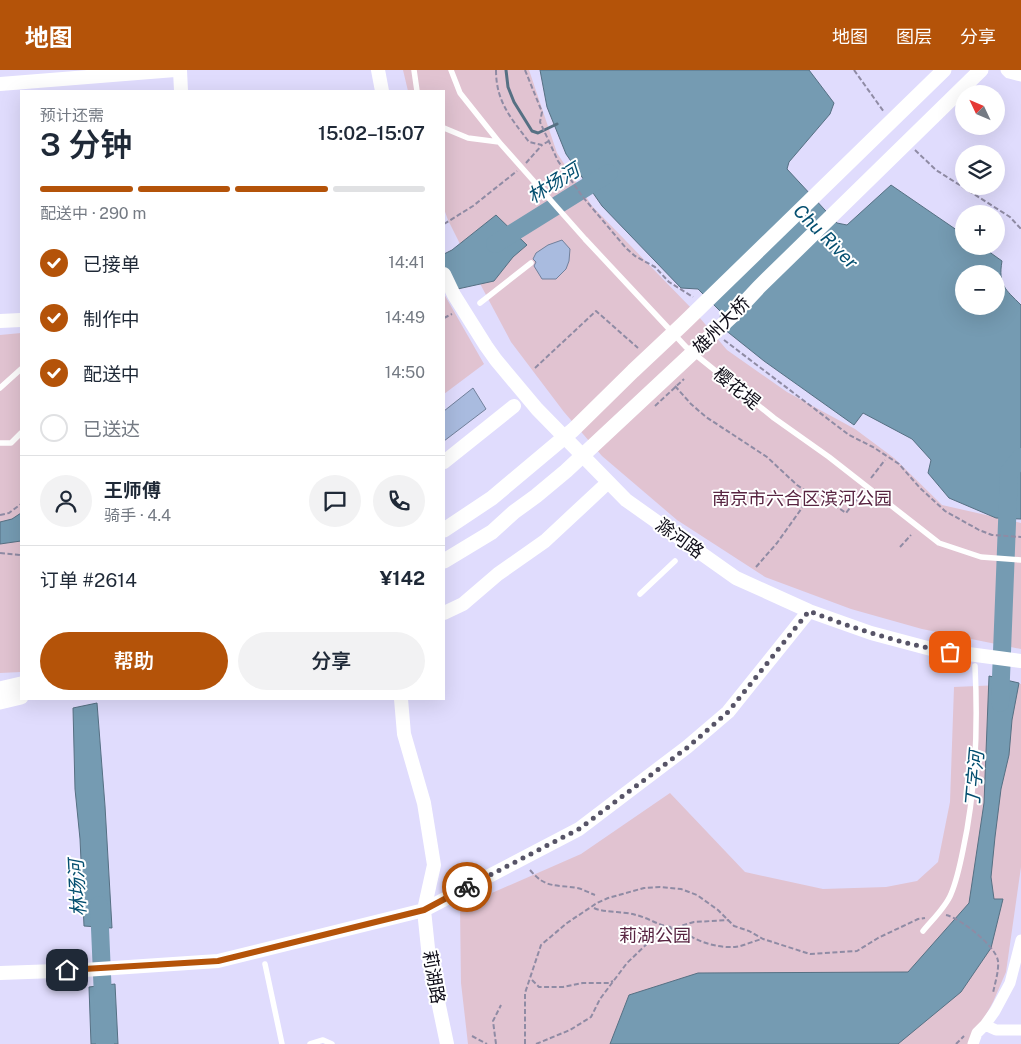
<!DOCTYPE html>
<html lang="zh">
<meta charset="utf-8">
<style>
:root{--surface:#fff;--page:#f2f2f3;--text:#1f2937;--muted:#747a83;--line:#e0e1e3;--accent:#b45309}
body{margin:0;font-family:"Public Sans","Noto Sans SC",sans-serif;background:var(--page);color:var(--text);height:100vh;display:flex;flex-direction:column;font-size:19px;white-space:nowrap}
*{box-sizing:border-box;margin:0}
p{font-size:16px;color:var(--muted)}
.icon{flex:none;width:28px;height:28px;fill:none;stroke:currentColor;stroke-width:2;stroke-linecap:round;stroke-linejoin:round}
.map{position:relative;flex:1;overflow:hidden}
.side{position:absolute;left:20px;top:20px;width:425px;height:610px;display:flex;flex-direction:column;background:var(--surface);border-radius:0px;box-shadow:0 5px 20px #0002}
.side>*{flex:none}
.needle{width:32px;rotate:314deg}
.controls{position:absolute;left:955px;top:15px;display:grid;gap:10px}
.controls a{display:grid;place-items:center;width:50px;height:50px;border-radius:50%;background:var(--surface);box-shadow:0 5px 20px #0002;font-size:25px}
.pin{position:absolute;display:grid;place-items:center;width:42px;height:42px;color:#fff;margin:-21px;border-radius:10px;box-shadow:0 2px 8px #0006}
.courier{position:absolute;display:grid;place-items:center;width:50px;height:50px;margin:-25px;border:4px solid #b45309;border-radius:50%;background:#fff;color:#222;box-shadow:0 1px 6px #0007}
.head em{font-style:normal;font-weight:600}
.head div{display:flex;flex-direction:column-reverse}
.head{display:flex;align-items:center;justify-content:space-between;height:85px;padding:0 20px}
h1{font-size:32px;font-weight:600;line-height:38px}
.bar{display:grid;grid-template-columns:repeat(4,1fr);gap:8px 5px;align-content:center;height:60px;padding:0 20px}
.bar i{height:6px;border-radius:4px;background:var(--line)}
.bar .active{background:var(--accent)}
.bar p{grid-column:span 4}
.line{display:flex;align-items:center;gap:12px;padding:0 20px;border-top:1px solid var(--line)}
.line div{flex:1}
.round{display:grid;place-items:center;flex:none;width:52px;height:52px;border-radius:26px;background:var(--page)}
ol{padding:0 20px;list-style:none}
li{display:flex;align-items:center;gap:15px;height:55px}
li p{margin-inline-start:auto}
li .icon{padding:5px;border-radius:50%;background:var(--accent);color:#fff;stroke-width:4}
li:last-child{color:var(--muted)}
li i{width:28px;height:28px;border:2px solid var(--line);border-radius:50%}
.primary-button{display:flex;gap:10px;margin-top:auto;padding:10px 20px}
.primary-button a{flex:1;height:58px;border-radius:30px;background:var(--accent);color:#fff;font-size:20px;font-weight:600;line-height:58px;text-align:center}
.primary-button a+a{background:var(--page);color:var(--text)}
header{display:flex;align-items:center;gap:30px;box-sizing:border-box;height:70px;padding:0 25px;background:var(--accent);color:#fff}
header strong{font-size:24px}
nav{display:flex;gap:28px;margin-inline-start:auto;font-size:18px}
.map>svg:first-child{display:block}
.green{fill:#e1c3d1}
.water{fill:#759bb2;stroke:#567083;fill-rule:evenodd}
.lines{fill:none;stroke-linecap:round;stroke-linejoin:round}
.stream{stroke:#567083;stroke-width:3}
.river{stroke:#759bb2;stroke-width:18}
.building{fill:#a9bbdf;stroke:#71809b}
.path{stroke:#8f8ba4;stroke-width:2;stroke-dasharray:5 2.5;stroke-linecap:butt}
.service{stroke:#fff;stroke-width:5.5}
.minor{stroke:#fff;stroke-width:11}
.tertiary{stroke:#fff;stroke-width:14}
.secondary{stroke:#fff;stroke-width:15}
.done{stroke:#575467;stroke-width:5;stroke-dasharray:0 9}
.route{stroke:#b45309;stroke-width:6}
.labels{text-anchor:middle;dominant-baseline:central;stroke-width:4;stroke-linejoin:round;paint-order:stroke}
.street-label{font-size:18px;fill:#0d0b16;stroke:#fff}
.park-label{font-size:18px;fill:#582441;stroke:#fff}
.water-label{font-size:19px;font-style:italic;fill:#044f70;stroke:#fff}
</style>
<header>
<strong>地图</strong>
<nav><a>地图</a><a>图层</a><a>分享</a></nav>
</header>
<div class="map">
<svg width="1021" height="974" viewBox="0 0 1021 974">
<rect width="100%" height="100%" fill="#e0dcfd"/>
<path class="green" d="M403 0H529L557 83 592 136 694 241 727 280 787 322 855 359 894 388 942 435 1021 453V579L922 559 851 539 765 507 677 450 602 386 564 342 511 272 477 208 448 150 444 139V21H408Z
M444 224 484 294 444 324Z
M21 263V602L0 603V265Z
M1021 614V797L1006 902 993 932 970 974H468L461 913 460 837 581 784 670 723 745 802 823 819 886 817 917 811 938 792 950 732 954 617Z"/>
<path class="water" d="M540 0H809L834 33 830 44 789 92 787 99 837 153 847 155 891 115 964 165V176H981L1002 191C998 215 1005 219 1021 235V449L996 448 949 428 928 403 931 390 912 369 863 343 854 355 764 291 719 255 721 242 698 219 681 218 602 136 566 84 547 37ZM964 204H996V236H964Z
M496 145 527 175 513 187 494 211 444 222V184L452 180Z
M21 443V471L0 474V452L12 449Z
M989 606 1019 613 1012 650 1009 685 1001 719 995 767 991 807 994 829H1003L991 878 961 922 898 974H610L629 925 698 903 908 902 969 833 984 733Z
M97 633 105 736 112 858 84 856 80 769 75 719 73 638Z
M115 914 118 974H91L89 917Z"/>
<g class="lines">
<path class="stream" d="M506 0 508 17 514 32 532 61 538 63 557 54"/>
<path class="river" d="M495 174 609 103
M1000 633 1009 402 1021 387
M99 835 105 974"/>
</g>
<path class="building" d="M562 170 570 179 569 191 566 199 556 209H542L534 196 536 192 533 189 536 183 548 175Z
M473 318 486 339 444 371V341Z"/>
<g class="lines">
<path class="path" d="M496 0C496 32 511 48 529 72L542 75 549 71
M525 0 542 42 540 52 558 91 582 126 626 178 635 186 655 197 669 212 693 227
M854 0 884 42
M915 80 936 100 1010 147 1021 159
M526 93 542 75
M444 154 473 136 517 101
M444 248 452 244
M724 270 849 365 873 377 899 394 920 418 945 441 979 460 992 465 1021 467
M535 298 596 241 638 278
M675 316 691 334 706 347 767 387 797 415 809 423
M655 336 684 309
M871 408 885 390
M0 445 9 443 21 434
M900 477 911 465
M0 483 21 485
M756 497 777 473 814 421 846 443 862 423
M530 800C546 819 555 814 577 818 583 819 589 823 595 825
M594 838C604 843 624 841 636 845 649 848 661 857 673 857
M946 845C960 848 996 876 998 891 999 901 995 913 993 923
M678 857C693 871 715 878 735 877 744 876 753 871 762 869
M532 910 539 917H563L583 913H609L613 911
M472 966 487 974
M496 974 493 951 501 935
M525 974V923L541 875 567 853 597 833 608 828 644 818 660 817 681 819 697 825 718 840 734 856 749 861 763 869 810 884 857 881 878 868 918 849 925 848
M536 974 570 960 591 947 600 929 627 893 654 867 663 861 694 852 729 850
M956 974 964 966"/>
<path class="service" d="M414 0 417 21
M451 0 460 23 499 72 585 169 686 277 774 348 829 387 939 473 981 487 1021 490
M444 58 468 68 499 72
M480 233 531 193
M0 318 21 299
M0 373H11L21 363
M640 524 675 491
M923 861C932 850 946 837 951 824 957 810 960 795 963 780 976 720 978 657 975 596
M265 894 282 974
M310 974 323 970 332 974"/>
<path class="minor" d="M1006 0 1009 3 1021 6
M985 955 996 960H1021
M973 974 977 963 985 955 995 941 1010 913 1021 870"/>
<path class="tertiary" d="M180 0 181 21
M378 0 382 21
M0 14 175 0
M444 204 454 225 486 276 496 290 537 339 626 430 736 508 809 541 871 563 931 579 1021 591
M0 251 21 250
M444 392 514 336
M444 543 463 534 498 504 545 471 604 416
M401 629 404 664 424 733 434 795 424 840 429 888 447 974
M0 903 84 900 218 891 424 840 579 759 687 677 728 642 809 541"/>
<path class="secondary" d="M444 460 492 428 573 360 633 301 683 254 944 0
M444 491 492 462 514 442 536 426 566 401 732 246 759 217 981 0
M0 619 21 614
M0 632 21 627"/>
</g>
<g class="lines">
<path class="done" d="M467 817 579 759 688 677 728 642 809 541C852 558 905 575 950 582"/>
<path class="route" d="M67 900 218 891 424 840 467 817"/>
</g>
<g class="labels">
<g class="street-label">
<text transform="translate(721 255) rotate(-45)">雄州大桥</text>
<text transform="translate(737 318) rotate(39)">樱花堤</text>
<text transform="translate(680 468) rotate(36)">滁河路</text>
<text transform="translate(434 907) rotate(80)">莉湖路</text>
</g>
<g class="park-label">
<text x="802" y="428">南京市六合区滨河公园</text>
<text x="655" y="865">莉湖公园</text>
</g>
<g class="water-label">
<text transform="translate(553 113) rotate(-32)">林场河</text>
<text transform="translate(826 166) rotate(45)">Chu River</text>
<text transform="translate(974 709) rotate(-85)">丁字河</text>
<text transform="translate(77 818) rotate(-93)">林场河</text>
</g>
</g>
</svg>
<div class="controls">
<a><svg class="needle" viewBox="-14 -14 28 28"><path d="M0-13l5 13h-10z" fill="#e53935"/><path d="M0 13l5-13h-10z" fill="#747a83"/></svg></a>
<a><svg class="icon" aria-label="layers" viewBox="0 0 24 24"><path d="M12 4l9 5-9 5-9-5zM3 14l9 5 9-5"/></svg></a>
<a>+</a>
<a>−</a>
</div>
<div class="pin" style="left:950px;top:582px;background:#ea580c"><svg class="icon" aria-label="bag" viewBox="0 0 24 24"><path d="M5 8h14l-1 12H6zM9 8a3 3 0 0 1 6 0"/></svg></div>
<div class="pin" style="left:67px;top:900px;background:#1f2937"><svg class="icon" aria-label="home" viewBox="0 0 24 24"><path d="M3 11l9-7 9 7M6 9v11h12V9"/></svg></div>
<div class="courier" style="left:467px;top:817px"><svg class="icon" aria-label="bike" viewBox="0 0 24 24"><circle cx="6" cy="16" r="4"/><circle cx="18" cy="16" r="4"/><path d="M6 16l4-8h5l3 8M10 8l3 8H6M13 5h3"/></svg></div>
<section class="side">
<div class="head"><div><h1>3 分钟</h1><p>预计还需</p></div><em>15:02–15:07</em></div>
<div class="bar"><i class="active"></i><i class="active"></i><i class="active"></i><i></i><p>配送中 · 290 m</p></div>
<ol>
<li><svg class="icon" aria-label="check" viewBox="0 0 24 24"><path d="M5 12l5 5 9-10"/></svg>已接单<p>14:41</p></li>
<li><svg class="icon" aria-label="check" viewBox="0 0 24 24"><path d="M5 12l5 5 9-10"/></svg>制作中<p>14:49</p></li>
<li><svg class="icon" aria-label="check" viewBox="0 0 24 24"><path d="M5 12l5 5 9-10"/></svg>配送中<p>14:50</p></li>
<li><i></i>已送达</li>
</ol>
<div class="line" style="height:90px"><a class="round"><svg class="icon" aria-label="person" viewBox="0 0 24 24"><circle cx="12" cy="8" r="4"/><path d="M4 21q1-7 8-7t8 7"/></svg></a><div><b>王师傅</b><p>骑手 · 4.4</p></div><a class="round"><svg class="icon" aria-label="chat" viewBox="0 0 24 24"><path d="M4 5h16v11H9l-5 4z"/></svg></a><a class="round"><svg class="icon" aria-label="phone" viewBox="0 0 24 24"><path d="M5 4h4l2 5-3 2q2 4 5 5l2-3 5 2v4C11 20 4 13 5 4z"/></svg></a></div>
<div class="line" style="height:65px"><div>订单 #2614</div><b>¥142</b></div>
<div class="primary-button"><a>帮助</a><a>分享</a></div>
</section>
</div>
